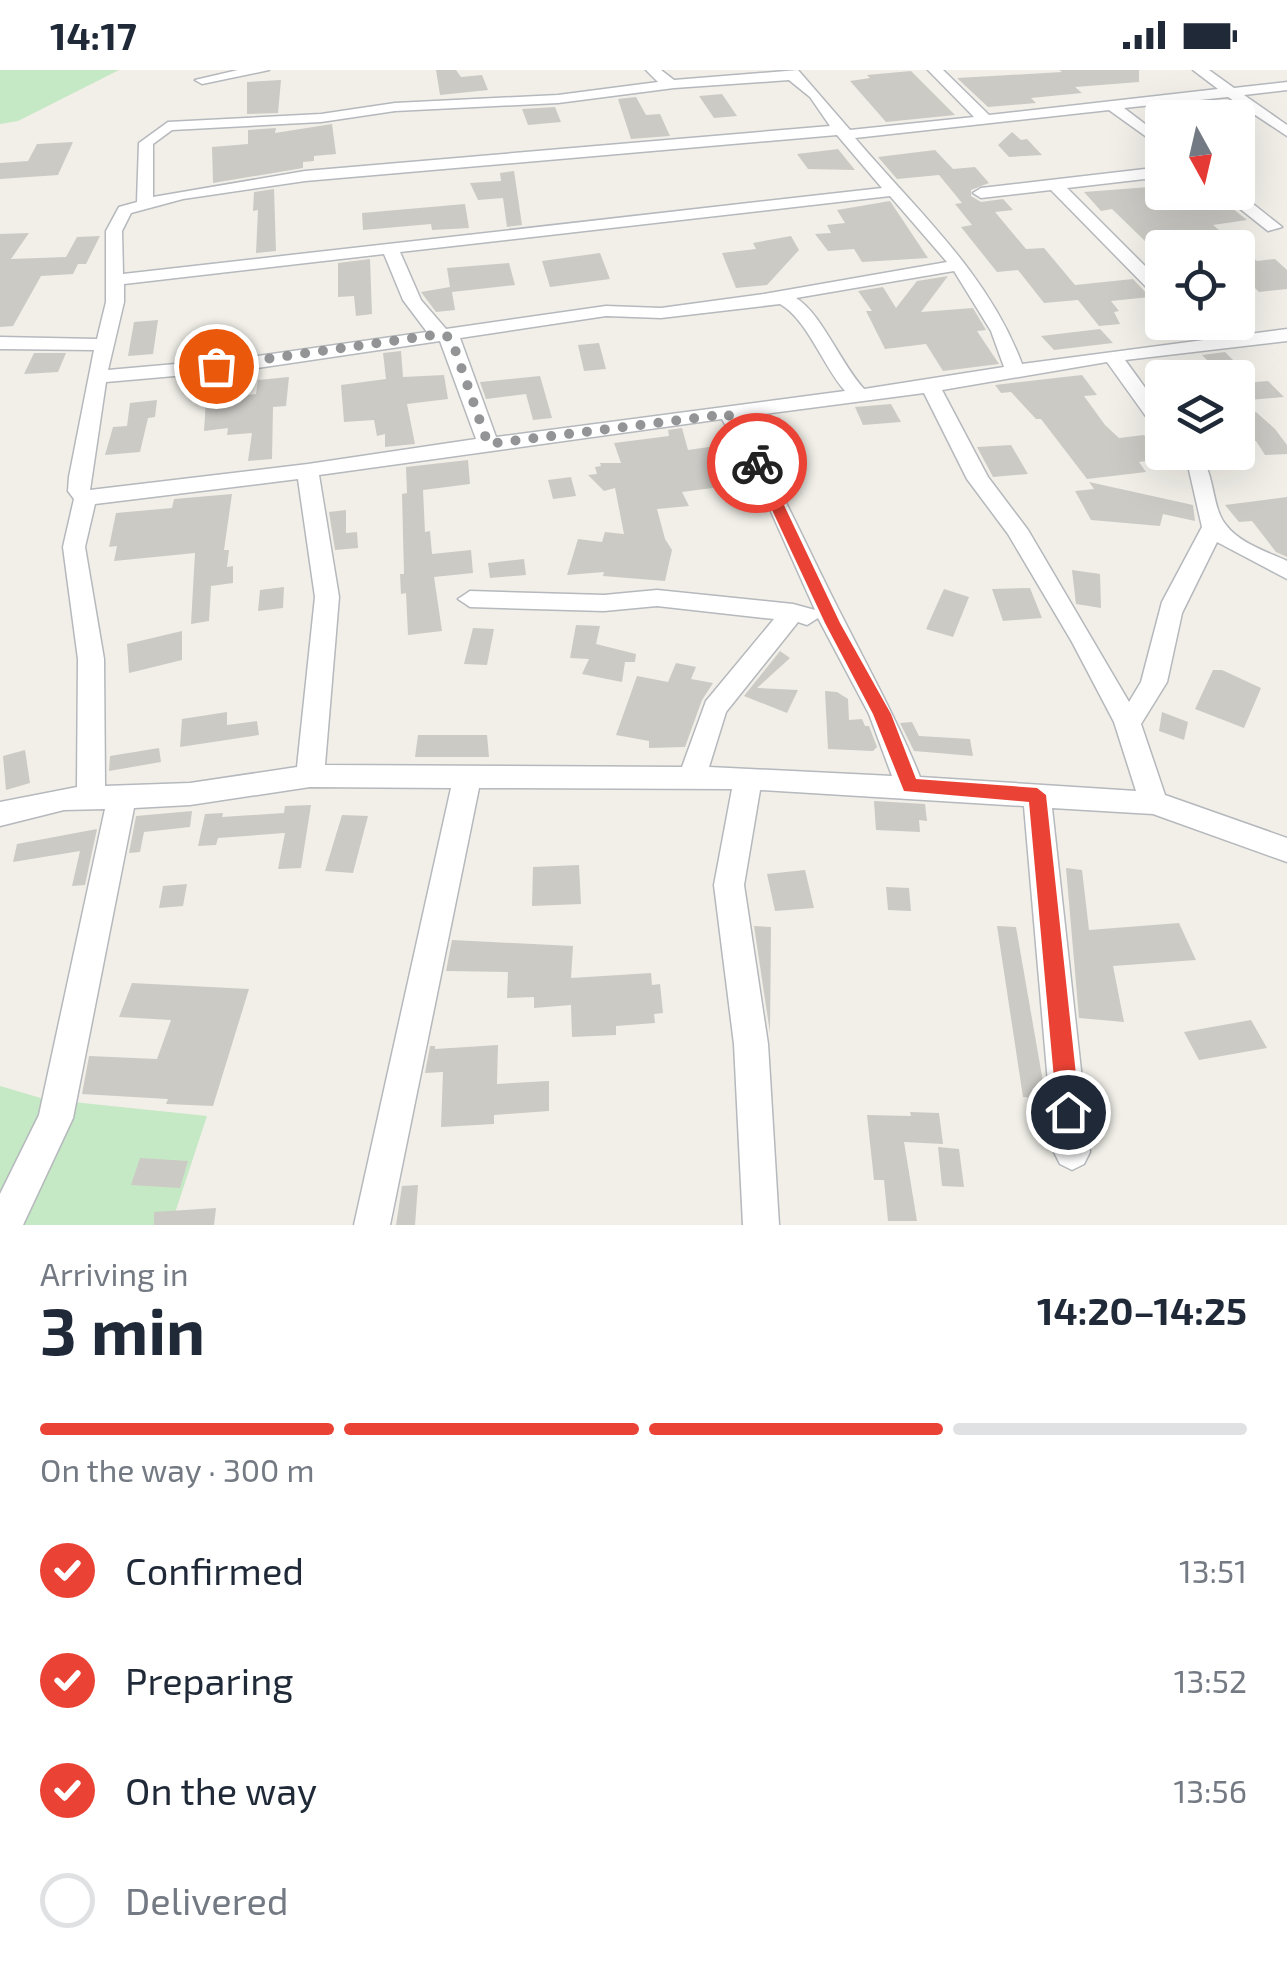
<!DOCTYPE html>
<meta charset="utf-8">
<style>
:root{--surface:#fff;--page:#f6f6f7;--text:#1f2937;--muted:#747a83;--line:#e0e1e3;--accent:#ea4335}
body{margin:0;font-family:"Exo 2",sans-serif;background:var(--page);color:var(--text);height:100vh;display:flex;flex-direction:column;font-size:38px;white-space:nowrap}
*{box-sizing:border-box;margin:0}
p{font-size:32px;color:var(--muted)}
.icon{flex:none;width:55px;height:55px;fill:none;stroke:currentColor;stroke-width:2;stroke-linecap:round;stroke-linejoin:round}
.map{position:relative;height:1155px;overflow:hidden}
.drawer{display:flex;flex-direction:column;background:var(--surface);flex:1}
.drawer>*{flex:none}
.needle{width:65px;rotate:172deg}
.tools{position:absolute;left:1145px;top:30px;display:grid;gap:20px}
.tools a{display:grid;place-items:center;width:110px;height:110px;border-radius:10px;background:var(--surface);box-shadow:0 10px 40px #0002;font-size:50px}
.pin{position:absolute;display:grid;place-items:center;width:85px;height:85px;color:#fff;margin:-42px;border:5px solid #fff;border-radius:50%;box-shadow:0 2px 10px #0007}
.courier{position:absolute;display:grid;place-items:center;width:100px;height:100px;margin:-50px;border:8px solid #ea4335;border-radius:50%;background:#fff;color:#222;box-shadow:0 2px 12px #0007}
.summary em{font-style:normal;font-weight:700}
.summary div{display:flex;flex-direction:column-reverse}
.summary{display:flex;align-items:center;justify-content:space-between;height:170px;padding:0 40px}
h1{font-size:65px;font-weight:700;line-height:75px}
.bar{display:grid;grid-template-columns:repeat(4,1fr);gap:15px 10px;align-content:center;height:120px;padding:0 40px}
.bar i{height:12px;border-radius:8px;background:var(--line)}
.bar .active{background:var(--accent)}
.bar p{grid-column:span 4}
ol{padding:0 40px;list-style:none}
li{display:flex;align-items:center;gap:30px;height:110px}
li p{margin-inline-start:auto}
li .icon{padding:10px;border-radius:50%;background:var(--accent);color:#fff;stroke-width:4}
li:last-child{color:var(--muted)}
li i{width:55px;height:55px;border:5px solid var(--line);border-radius:50%}
.status{display:flex;justify-content:space-between;align-items:center;height:70px;padding:0 50px;background:var(--surface);direction:ltr}
.status svg{height:28px;fill:currentColor}
.map>svg:first-child{display:block}
.green{fill:#c5e8c5}
.building{fill:#cccac5}
.lines{fill:none;stroke-linecap:round;stroke-linejoin:round}
.street-casing{stroke:#b5b8bc;stroke-width:3}
.street{fill:#fff;fill-rule:evenodd}
.route{fill:#ea4335}
.done{stroke:#929495;stroke-width:10;stroke-dasharray:0 18}
</style>
<div class="status"><b>14:17</b><svg viewBox="0 0 49 12"><path d="M0 12V9h3v3zM5 12V6h3v6zM10 12V3h3v9zM15 12V0h3v12zM26 1h20v11H26zM47 4h2v5h-2z"/></svg></div>
<div class="map">
<svg width="1287" height="1155" viewBox="0 0 1287 1155">
<rect width="100%" height="100%" fill="#f1efe8"/>
<path class="green" d="M0 0H119L18 51 0 54Z
M0 1016 44 1029 207 1046 171 1155H0Z"/>
<path class="building" d="M436 0H456L461 7 482 5 488 20 440 25Z
M1059 0H1139V12L1075 17 1082 23 1031 28 1036 33 988 37 957 8 1062 2Z
M911 1 955 45 886 52 850 11 870 8 867 5Z
M281 10 278 43 247 44V12Z
M722 24 737 46 714 48 699 26Z
M636 27 646 45 660 44 670 66 631 69 618 29Z
M555 37 561 52 528 55 522 39Z
M332 54 336 84 314 86V91L303 92V98L213 113 212 77 248 74V60L276 58 275 63Z
M1012 62 1021 70 1027 69 1042 85 1009 87 998 75Z
M73 72 58 105 0 109V93L28 91 37 74Z
M838 79 855 100 808 99 797 84Z
M935 80 953 99 975 97 989 113 971 120V126L981 132 1003 129 1013 140 995 142 1026 179 1044 178 1075 215 1133 209 1150 227 1111 231 1119 241 1114 242 1120 254 1099 256 1078 230 1044 233 1018 200 997 202 961 157 972 155 955 134 962 133 939 105 897 109 878 87Z
M514 101 522 155 507 157 503 128 478 130 470 113 501 111 500 103Z
M1162 116V122H1212L1247 150 1213 155 1231 170 1205 173 1198 167 1147 173 1112 139 1101 141 1084 122Z
M274 119 276 181 256 183 258 140 253 141 254 122Z
M890 131 928 188 862 192 854 179 828 181 815 164 831 163 827 155 845 153 837 140Z
M465 134 469 158 432 160 431 154 363 160 362 143Z
M29 163 11 189 66 187 77 167 100 166 86 194H78L73 204 41 206 13 256 0 257V164Z
M791 166 799 180 767 215 736 218 722 183 756 179 753 173Z
M1238 175 1257 191 1275 189 1287 200V219L1259 222 1248 211 1238 212Z
M600 183 610 209 550 217 542 191Z
M370 189 372 244 356 246 354 226 338 227V193Z
M509 193 515 215 452 222 455 240 436 242 421 222 450 217 447 198Z
M948 206 921 242 973 238 986 260 977 261 999 294 943 301 926 274 885 279 866 241H872L858 221 883 217 896 238 917 211Z
M158 250 153 284 128 286 134 252Z
M1100 259 1113 273 1054 280 1041 266Z
M599 273 606 299 584 301 578 275Z
M401 281 403 307 444 305 448 329 407 334 415 374 385 377V364L377 366 374 350 344 352 341 315 386 309 383 283Z
M1225 282 1255 312 1268 311 1284 327 1249 330 1238 318V304L1223 306 1202 285Z
M34 283H66L58 302 24 304Z
M1082 305 1097 325 1084 326 1105 355 1119 368 1144 365 1163 389 1139 392 1146 402 1087 409 1041 349H1036L1011 322 1001 323 995 315Z
M540 306 552 348 533 350 526 324 486 329 480 312Z
M289 307 286 336 273 337 272 389 248 391 252 363 227 365 228 358 204 361 206 330 256 324 258 310Z
M157 330 155 347 148 348 140 382 105 385 113 357 127 356 130 333Z
M891 334 901 352 863 355 855 337Z
M1256 342 1275 359 1287 375V384L1265 385 1256 371H1251L1238 352V344Z
M682 358 688 380 730 374 750 413 682 422 689 436 657 439 665 469 672 480 665 511 603 506 604 502 567 505 578 469 602 472 605 462 624 464 615 418 604 421 588 405 597 404 595 397 601 396 600 393H621L614 373 669 366 668 360Z
M1011 375 1028 404 993 407 977 377Z
M468 390 470 414 423 420 425 462 430 461 432 484 471 480 473 503 434 507 442 561 408 565 406 523 401 524 400 504H404L402 424 407 423 406 397Z
M571 407 576 426 553 429 548 410Z
M1089 412 1193 435 1195 451 1163 444 1160 456 1091 450 1075 421 1094 419Z
M232 424 224 480H229L227 497 233 496V513L211 516 209 551 191 554 195 483 114 491 117 476 109 477 116 443 172 438 174 429Z
M1287 427V487L1276 482 1252 451 1239 452 1225 435Z
M346 440V463L357 462 358 478 335 480 329 442Z
M524 489 526 505 490 508 488 493Z
M1072 500 1100 504 1101 538 1076 534Z
M284 517 283 538 258 541 260 520Z
M1030 518 1042 548 1003 551 992 519Z
M944 519 969 527 953 567 926 559Z
M576 555 600 556 596 574 636 584 635 592H625L622 612 582 604 589 589 570 588Z
M473 558 494 559 487 595 464 594Z
M182 561V590L129 603 127 574Z
M780 581 790 588 757 618 798 620 787 643 744 626Z
M676 593 696 597 691 609 713 613 702 630 685 677 649 678V671L616 665 637 606 668 612Z
M1213 600H1222L1261 618 1244 658 1195 639Z
M825 621 837 622 848 629 849 650 862 649 865 656H869L877 677 873 681 828 679Z
M227 642V655L257 651 259 665 180 677 182 649Z
M1162 642 1188 652 1184 670 1159 661Z
M912 652 919 666 970 669 973 686 914 681 900 653Z
M418 665H487L489 687H415Z
M159 678 161 692 109 701 110 686Z
M25 680 30 713 6 720 3 686Z
M874 731 925 734 927 751 919 750 920 762 876 760Z
M311 735 301 798 278 799 285 763 218 768 216 775 198 776 205 744 223 743 222 747 284 743 285 736Z
M192 741 190 757 144 762 140 782 129 783 136 746Z
M342 745 368 746 353 803 325 801Z
M97 759 85 815 72 816 80 781 13 792 17 774Z
M579 795 581 834 532 836 533 797Z
M1066 798 1082 800 1089 860 1179 853 1196 890 1113 896 1124 952 1079 948Z
M805 800 814 838 775 841 767 804Z
M187 814 183 836 159 838 163 816Z
M886 817 909 818 911 841 888 840Z
M754 856 771 857 770 963Z
M997 856 1016 857 1046 1029 1023 1027Z
M452 870 573 876 571 908 651 903 652 915 660 914 663 943 654 944 655 953 616 956V965L572 967 571 935 534 938V927L507 928 508 902 446 901Z
M132 913 249 919 213 1036 166 1034 168 1029 82 1024 89 986 157 989 171 950 119 947Z
M1251 950 1267 978 1199 990 1184 962Z
M498 975 497 1014 549 1011V1041L494 1045V1054L441 1057 443 1002 425 1003 430 976H435V979Z
M910 1042 939 1043 943 1074 904 1072 917 1151H888L884 1110H874L867 1045 911 1046Z
M938 1077 959 1079 964 1117 942 1116Z
M140 1088 188 1091 180 1118 131 1115Z
M418 1115 415 1155H396L402 1116Z
M216 1138 214 1155H154V1142Z"/>
<g class="lines">
<defs>
<path id="street" d="M238 0H269L202 14 195 10Z
M646 0H661L674 10 798 0 850 60 974 47 928 0H943L989 45 1218 19 1193 0H1209L1234 18 1287 12V20L1244 25 1287 55V66L1228 27 1124 38 1162 67V78L1109 40 855 68C917 141 988 203 1022 294L1287 259V271L1125 290 1162 341V361L1155 359 1107 292 942 320 988 407 1028 460 1129 632 1141 612 1162 532 1202 457 1189 400 1177 382H1198C1216 405 1211 437 1226 455 1239 473 1268 482 1287 491V509L1217 472 1182 543 1167 612 1141 654 1165 725 1287 768V792L1153 744 1052 738 1090 1082 1084 1094 1072 1100 1060 1094 1054 1082 1024 736 760 720 744 815 768 974 779 1155H743L734 974 714 815 732 719 479 718 390 1155H354L451 718 310 717 190 735 134 738 73 1048 23 1155H0V1124L39 1045 105 739 64 740 0 756V732L77 717 78 589 63 477 74 429 68 421 69 407 94 280 0 279V267L97 269 106 232V161L119 137 137 132 139 73 168 52 321 44 395 33 558 25 658 12ZM789 10 810 27 830 56 305 101 153 127V74L172 60 321 52 395 41 558 33 674 18ZM837 65 882 118 123 204 122 161 131 143 183 129 305 111ZM890 126 947 192 764 224 661 238 606 236 446 259 421 230 400 182ZM384 184 403 230 427 262 243 288 108 300 124 232V214ZM954 201 991 261 1004 297 864 319C840 293 822 244 796 228ZM780 234C807 249 823 296 845 321L496 367 460 268 606 246 661 248ZM440 271 476 369 308 394 90 420 106 312 243 300ZM924 323 967 409 1008 464 1072 572 1114 652 1136 721 920 707C899 654 872 605 846 554 810 485 780 414 740 347ZM722 349 760 417 815 540 793 534 657 520 604 525 470 521 458 529 470 537 604 541 657 536 774 549 706 631 682 697 325 695 339 527 319 405ZM298 409 315 527 297 697 190 713 105 716 104 589 85 477 95 434ZM818 548 869 644 892 706 709 697 726 642 798 552 807 555Z
M1162 97V107L1067 118 1162 213V228L1156 227 1051 120 981 128 973 123 981 118Z
M1219 122H1238L1282 157 1268 161Z"/>
</defs>
<use href="#street" class="street-casing"/>
<use href="#street" class="street"/>
</g>
<path class="route" d="M757 389 764 393 840 553 891 644 916 709 1037 718 1046 725 1080 1042 1076 1050 1068 1053 1061 1050 1057 1042 1029 732 904 721 873 644 825 553 750 393Z"/>
<g class="lines">
<path class="done" d="M216 296 441 264 451 268 488 374 728 344 757 393"/>
</g>
</svg>
<div class="tools">
<a><svg class="needle" viewBox="-14 -14 28 28"><path d="M0-13l5 13h-10z" fill="#e53935"/><path d="M0 13l5-13h-10z" fill="#747a83"/></svg></a>
<a><svg class="icon" aria-label="locate" viewBox="0 0 24 24"><circle cx="12" cy="12" r="6"/><path d="M12 2v4M12 18v4M2 12h4M18 12h4"/></svg></a>
<a><svg class="icon" aria-label="layers" viewBox="0 0 24 24"><path d="M12 4l9 5-9 5-9-5zM3 14l9 5 9-5"/></svg></a>
</div>
<div class="pin" style="left:216px;top:296px;background:#ea580c"><svg class="icon" aria-label="bag" viewBox="0 0 24 24"><path d="M5 8h14l-1 12H6zM9 8a3 3 0 0 1 6 0"/></svg></div>
<div class="pin" style="left:1068px;top:1042px;background:#1f2937"><svg class="icon" aria-label="home" viewBox="0 0 24 24"><path d="M3 11l9-7 9 7M6 9v11h12V9"/></svg></div>
<div class="courier" style="left:757px;top:393px"><svg class="icon" aria-label="bike" viewBox="0 0 24 24"><circle cx="6" cy="16" r="4"/><circle cx="18" cy="16" r="4"/><path d="M6 16l4-8h5l3 8M10 8l3 8H6M13 5h3"/></svg></div>
</div>
<section class="drawer">
<div class="summary"><div><h1>3 min</h1><p>Arriving in</p></div><em>14:20–14:25</em></div>
<div class="bar"><i class="active"></i><i class="active"></i><i class="active"></i><i></i><p>On the way · 300 m</p></div>
<ol>
<li><svg class="icon" aria-label="check" viewBox="0 0 24 24"><path d="M5 12l5 5 9-10"/></svg>Confirmed<p>13:51</p></li>
<li><svg class="icon" aria-label="check" viewBox="0 0 24 24"><path d="M5 12l5 5 9-10"/></svg>Preparing<p>13:52</p></li>
<li><svg class="icon" aria-label="check" viewBox="0 0 24 24"><path d="M5 12l5 5 9-10"/></svg>On the way<p>13:56</p></li>
<li><i></i>Delivered</li>
</ol>
</section>
